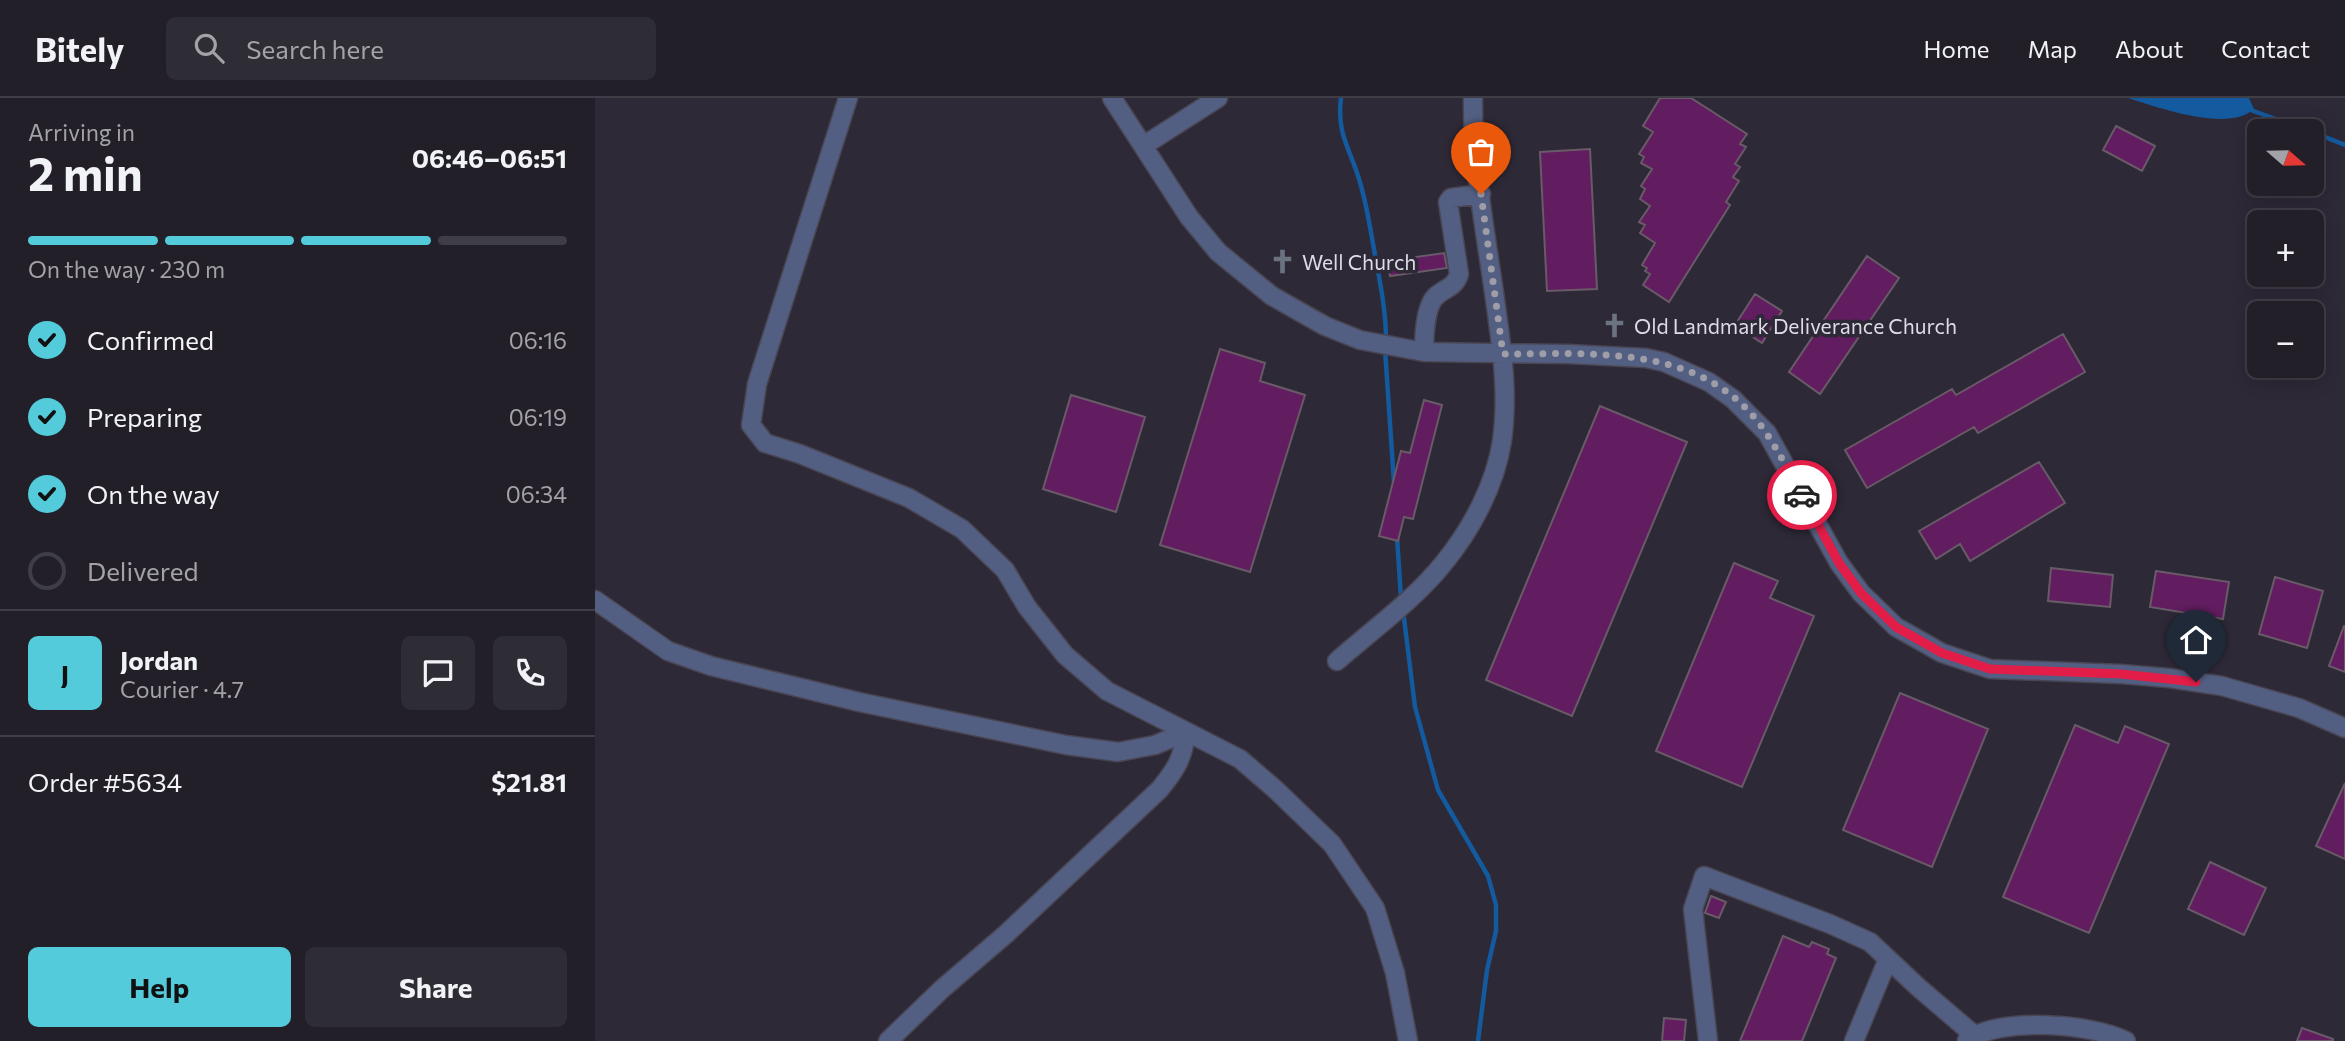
<!DOCTYPE html>
<meta charset="utf-8">
<style>
:root{--surface:#221f29;--page:#2e2c35;--text:#f1f3f6;--muted:#a2a2a8;--line:#3f3d46;--accent:#53cbdb}
body{margin:0;font-family:Commissioner,sans-serif;background:var(--page);color:var(--text);height:100vh;display:flex;flex-direction:column;font-size:26px;white-space:nowrap}
*{box-sizing:border-box;margin:0}
p{font-size:23px;color:var(--muted)}
.icon{flex:none;width:38px;height:38px;fill:none;stroke:currentColor;stroke-width:2;stroke-linecap:round;stroke-linejoin:round}
.map{position:relative;flex:1;overflow:hidden}
.details{display:flex;flex-direction:column;background:var(--surface);width:595px}
.details>*{flex:none}
.needle{width:46px;rotate:110deg}
.fabs{position:absolute;left:1652px;top:21px;display:grid;gap:14px}
.fabs a{display:grid;place-items:center;width:77px;height:77px;border-radius:10px;background:var(--surface);box-shadow:0 4px 18px #0003,0 0 0 2px var(--line);font-size:35px}
.pin{position:absolute;display:grid;place-items:center;width:60px;height:60px;color:#fff;margin:-72px -30px;border-radius:50% 50% 50% 0;rotate:-45deg;box-shadow:0 0 7px #0007}
.pin .icon{rotate:45deg}
.courier{position:absolute;display:grid;place-items:center;width:70px;height:70px;margin:-35px;border:5px solid #e11d48;border-radius:50%;background:#fff;color:#222;box-shadow:0 2px 9px #0007}
.summary em{font-style:normal;font-weight:700}
.summary div{display:flex;flex-direction:column-reverse}
.summary{display:flex;align-items:center;justify-content:space-between;height:119px;padding:0 28px}
h1{font-size:46px;font-weight:700;line-height:52px}
.bar{display:grid;grid-template-columns:repeat(4,1fr);gap:10px 7px;align-content:center;height:84px;padding:0 28px}
.bar i{height:9px;border-radius:5px;background:var(--line)}
.bar .selected{background:var(--accent)}
.bar p{grid-column:span 4}
.line{display:flex;align-items:center;gap:18px;padding:0 28px;border-top:2px solid var(--line)}
.line div{flex:1}
.round{display:grid;place-items:center;flex:none;width:74px;height:74px;border-radius:10px;background:var(--page)}
ol{padding:0 28px;list-style:none}
li{display:flex;align-items:center;gap:21px;height:77px}
li p{margin-inline-start:auto}
li .icon{padding:7px;border-radius:50%;background:var(--accent);color:#111;stroke-width:4}
li:last-child{color:var(--muted)}
li i{width:38px;height:38px;border:4px solid var(--line);border-radius:50%}
.action{display:flex;gap:14px;margin-top:auto;padding:14px 28px}
.action a{flex:1;height:80px;border-radius:10px;background:var(--accent);color:#111;font-size:28px;font-weight:700;line-height:80px;text-align:center}
.action a+a{background:var(--page);color:var(--text)}
header{display:flex;align-items:center;gap:42px;box-sizing:border-box;height:98px;padding:0 35px;background:var(--surface);border-bottom:2px solid var(--line)}
header strong{font-size:33px}
nav{display:flex;gap:38px;margin-inline-start:auto;font-size:24px}
.search{width:490px;height:63px;background:var(--page);display:flex;align-items:center;gap:18px;box-sizing:border-box;padding:0 24px;border-radius:10px;color:var(--muted);font-size:26px}
main{display:flex;flex:1;min-height:0}
.map>svg:first-child{display:block}
.water{fill:#145a9e}
.lines{fill:none;stroke-linecap:round;stroke-linejoin:round}
.stream{stroke:#145a9e;stroke-width:4.5}
.building{fill:#611d60;stroke:#695a67;stroke-width:2}
.minor-casing{stroke:#494553;stroke-width:21}
.minor{stroke:#535f82;stroke-width:18}
.done{stroke:#9f9da7;stroke-width:7;stroke-dasharray:0 12.6}
.route{stroke:#e11d48;stroke-width:9}
.labels{text-anchor:middle;dominant-baseline:central;stroke-width:7;stroke-linejoin:round;paint-order:stroke}
.poi-label{font-size:21px;fill:#dddbe4;stroke:#2d2937;text-anchor:start}
</style>
<header>
<strong>Bitely</strong>
<div class="search"><svg class="icon" aria-label="search" viewBox="0 0 24 24"><circle cx="10" cy="10" r="6"/><path d="M15 15l6 6"/></svg>Search here</div>
<nav><a>Home</a><a>Map</a><a>About</a><a>Contact</a></nav>
</header>
<main>
<section class="details">
<div class="summary"><div><h1>2 min</h1><p>Arriving in</p></div><em>06:46–06:51</em></div>
<div class="bar"><i class="selected"></i><i class="selected"></i><i class="selected"></i><i></i><p>On the way · 230 m</p></div>
<ol>
<li><svg class="icon" aria-label="check" viewBox="0 0 24 24"><path d="M5 12l5 5 9-10"/></svg>Confirmed<p>06:16</p></li>
<li><svg class="icon" aria-label="check" viewBox="0 0 24 24"><path d="M5 12l5 5 9-10"/></svg>Preparing<p>06:19</p></li>
<li><svg class="icon" aria-label="check" viewBox="0 0 24 24"><path d="M5 12l5 5 9-10"/></svg>On the way<p>06:34</p></li>
<li><i></i>Delivered</li>
</ol>
<div class="line" style="height:126px"><b class="round" style="background:var(--accent);color:#111">J</b><div><b>Jordan</b><p>Courier · 4.7</p></div><a class="round"><svg class="icon" aria-label="chat" viewBox="0 0 24 24"><path d="M4 5h16v11H9l-5 4z"/></svg></a><a class="round"><svg class="icon" aria-label="phone" viewBox="0 0 24 24"><path d="M5 4h4l2 5-3 2q2 4 5 5l2-3 5 2v4C11 20 4 13 5 4z"/></svg></a></div>
<div class="line" style="height:91px"><div>Order #5634</div><b>$21.81</b></div>
<div class="action"><a>Help</a><a>Share</a></div>
</section>
<div class="map">
<svg width="1750" height="943" viewBox="0 0 1750 943">
<rect width="100%" height="100%" fill="#2d2937"/>
<path class="water" d="M1533 0H1654L1659 11C1633 35 1562 9 1533 0Z"/>
<g class="lines">
<path class="stream" d="M746 0C741 38 757 53 766 88 773 112 776 137 781 162 786 189 791 215 791 242
M1653 11 1713 33
M1717 34 1750 47
M790 251 799 385
M802 439 806 500
M808 512 820 609 843 692 893 778 901 807V833L892 872 883 943"/>
</g>
<path class="building" d="M1065 0H1096L1152 36 1145 46 1151 49 1140 66 1145 69 1138 79 1144 83 1131 104 1135 107 1074 204 1048 187 1055 176 1050 173 1052 170 1047 167 1060 145 1045 135 1050 127 1044 124 1055 108 1045 101 1050 91 1046 88 1057 71 1046 65 1049 59 1044 56 1058 34 1048 28Z
M1521 28 1560 48 1547 73 1508 52Z
M995 51 1002 191 952 193 945 54Z
M849 155 852 170 795 178 793 163Z
M1272 158 1304 180 1225 296 1194 274Z
M1160 196 1187 213 1167 245 1140 227Z
M1468 236 1490 274 1383 335 1379 329 1272 390 1250 352 1357 291 1361 297Z
M625 251 670 265 665 283 710 297 655 474 565 447Z
M476 297 550 319 521 414 448 391Z
M829 302 847 307 818 421 809 419 803 443 784 438 806 353 815 355Z
M1005 308 1092 344 977 618 891 582Z
M1444 364 1470 405 1375 463 1365 446 1341 461 1324 433Z
M1139 465 1183 483 1175 500 1219 518 1147 689 1061 653Z
M1456 470 1518 477 1515 509 1453 503Z
M1561 473 1634 484 1628 521 1555 509Z
M1680 479 1728 493 1712 550 1664 536Z
M1749 528H1750V574L1734 568Z
M1305 595 1393 631 1337 769 1248 732Z
M1480 627 1523 645 1530 628 1574 646 1494 835 1408 799Z
M1750 685V761L1721 748Z
M1615 764 1671 790 1649 837 1593 811Z
M1116 798 1131 804 1124 820 1110 815Z
M1188 838 1214 849 1217 844 1234 851 1232 856 1241 860 1207 943H1145Z
M1069 920 1091 922 1089 943H1067Z
M1707 930 1738 941V943H1702Z"/>
<g class="lines">
<defs>
<path id="minor" d="M253 0 162 286 156 327 170 345 205 356 314 400 367 431 410 472 432 509 470 557 512 593 645 661 681 692 737 746 780 810 800 875 813 943
M517 0 594 119 623 154 677 198 730 228 765 242 829 254 973 256 1051 260 1069 264 1114 284 1138 301 1172 335 1244 465 1266 495 1301 529 1347 555 1395 571 1526 576 1574 580 1627 588 1704 610 1750 630
M548 48 623 0
M829 254C829 240 830 210 840 199 849 190 860 190 864 176L853 104 856 100 886 96
M0 502 73 553 116 568 264 604 471 647 523 654 560 647 591 634C588 661 581 671 565 691L411 836 347 891 293 943
M742 563C777 532 818 503 848 466 876 432 900 388 907 343 913 300 908 259 902 216 893 147 877 70 878 0
M1372 942C1407 919 1495 925 1531 943
M1113 943 1098 811 1109 778 1235 826 1275 844 1323 889 1379 937
M1259 943 1293 861"/>
</defs>
<use href="#minor" class="minor-casing"/>
<use href="#minor" class="minor"/>
</g>
<g class="lines">
<path class="done" d="M886 96 908 256C1003 256 1111 245 1172 336 1185 356 1196 377 1207 397"/>
<path class="route" d="M1207 397 1244 465 1266 495 1301 529 1347 555 1395 571 1526 576 1601 584"/>
</g>
<defs>
<symbol id="church-bare" viewBox="-9 -9 18 18"><path d="M-1.2-6h2.4v3.5h3.3v2.4h-3.3V6h-2.4V-.1h-3.3v-2.4h3.3Z" fill="#6b7280" stroke="#2d2937" stroke-width="2.5" paint-order="stroke"/></symbol>
</defs>
<g fill-rule="evenodd">
<use href="#church-bare" x="670" y="146" width="35" height="35"/>
<use href="#church-bare" x="1002" y="210" width="35" height="35"/>
</g>
<g class="labels">
<g class="poi-label">
<text x="707" y="163">Well Church</text>
<text x="1039" y="227">Old Landmark Deliverance Church</text>
</g>
</g>
</svg>
<div class="fabs">
<a><svg class="needle" viewBox="-14 -14 28 28"><path d="M0-13l5 13h-10z" fill="#e53935"/><path d="M0 13l5-13h-10z" fill="#a2a2a8"/></svg></a>
<a>+</a>
<a>−</a>
</div>
<div class="pin" style="left:886px;top:96px;background:#ea580c"><svg class="icon" aria-label="bag" viewBox="0 0 24 24"><path d="M5 8h14l-1 12H6zM9 8a3 3 0 0 1 6 0"/></svg></div>
<div class="pin" style="left:1601px;top:584px;background:#1f2937"><svg class="icon" aria-label="home" viewBox="0 0 24 24"><path d="M3 11l9-7 9 7M6 9v11h12V9"/></svg></div>
<div class="courier" style="left:1207px;top:397px"><svg class="icon" aria-label="car" viewBox="0 0 24 24"><path d="M5 17H2v-5l4-1 3-4h7l3 4 3 1v5h-3M9 17h6M6 11h13"/><circle cx="7" cy="17" r="2"/><circle cx="17" cy="17" r="2"/></svg></div>
</div>
</main>
